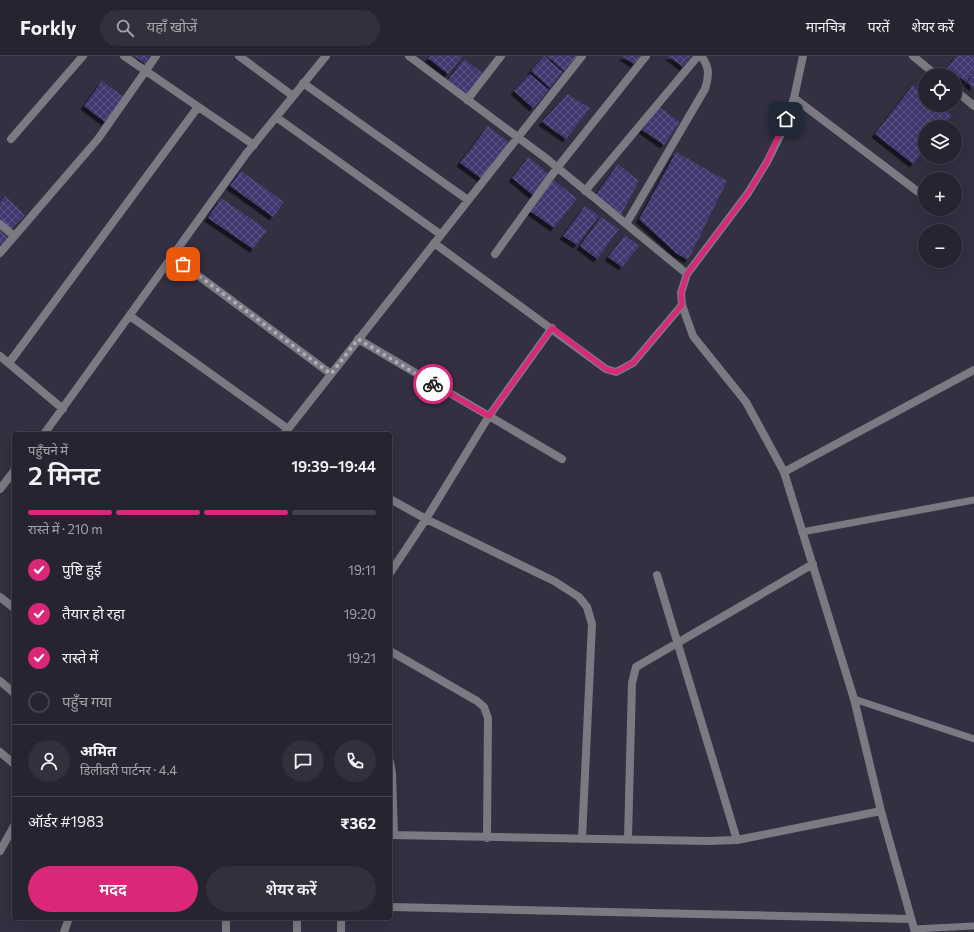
<!DOCTYPE html>
<html lang="hi">
<meta charset="utf-8">
<style>
:root{--surface:#262431;--page:#32303d;--text:#f1f3f6;--muted:#a4a4ab;--line:#42414d;--accent:#db2777}
body{margin:0;font-family:Commissioner,"Noto Sans Devanagari",sans-serif;background:var(--page);color:var(--text);height:100vh;display:flex;flex-direction:column;font-size:15px;white-space:nowrap}
*{box-sizing:border-box;margin:0}
p{font-size:13px;color:var(--muted)}
.icon{flex:none;width:22px;height:22px;fill:none;stroke:currentColor;stroke-width:2;stroke-linecap:round;stroke-linejoin:round}
.map{position:relative;flex:1;overflow:hidden}
.sheet{position:absolute;left:12px;top:376px;width:380px;height:488px;display:flex;flex-direction:column;background:var(--surface);border-radius:4px;box-shadow:0 4px 16px #0002,0 0 0 1px var(--line)}
.sheet>*{flex:none}
.fabs{position:absolute;left:918px;top:12px;display:grid;gap:8px}
.fabs a{display:grid;place-items:center;width:44px;height:44px;border-radius:50%;background:var(--surface);box-shadow:0 4px 16px #0002,0 0 0 1px var(--line);font-size:20px}
.pin{position:absolute;display:grid;place-items:center;width:34px;height:34px;color:#fff;margin:-17px;border-radius:8px;box-shadow:0 2px 6px #0006}
.courier{position:absolute;display:grid;place-items:center;width:40px;height:40px;margin:-20px;border:3px solid #db2777;border-radius:50%;background:#fff;color:#222;box-shadow:0 1px 5px #0007}
.overview em{font-style:normal;font-weight:600}
.overview div{display:flex;flex-direction:column-reverse}
.overview{display:flex;align-items:center;justify-content:space-between;height:68px;padding:0 16px}
h1{font-size:26px;font-weight:600;line-height:30px}
.bar{display:grid;grid-template-columns:repeat(4,1fr);gap:6px 4px;align-content:center;height:48px;padding:0 16px}
.bar i{height:5px;border-radius:3px;background:var(--line)}
.bar .selected{background:var(--accent)}
.bar p{grid-column:span 4}
.line{display:flex;align-items:center;gap:10px;padding:0 16px;border-top:1px solid var(--line)}
.line div{flex:1}
.round{display:grid;place-items:center;flex:none;width:42px;height:42px;border-radius:21px;background:var(--page)}
ol{padding:0 16px;list-style:none}
li{display:flex;align-items:center;gap:12px;height:44px}
li p{margin-inline-start:auto}
li .icon{padding:4px;border-radius:50%;background:var(--accent);color:#fff;stroke-width:4}
li:last-child{color:var(--muted)}
li i{width:22px;height:22px;border:2px solid var(--line);border-radius:50%}
.button{display:flex;gap:8px;margin-top:auto;padding:8px 16px}
.button a{flex:1;height:46px;border-radius:24px;background:var(--accent);color:#fff;font-size:16px;font-weight:600;line-height:46px;text-align:center}
.button a+a{background:var(--page);color:var(--text)}
header{display:flex;align-items:center;gap:24px;box-sizing:border-box;height:56px;padding:0 20px;background:var(--surface);border-bottom:1px solid var(--line)}
header strong{font-size:19px}
nav{display:flex;gap:22px;margin-inline-start:auto;font-size:14px}
.search{width:280px;height:36px;background:var(--page);display:flex;align-items:center;gap:10px;box-sizing:border-box;padding:0 14px;border-radius:22px;color:var(--muted);font-size:15px}
.map>svg:first-child{display:block}
.building{fill:url(#building-cross-hatch);filter:url(#shadow)}
.lines{fill:none;stroke-linecap:round;stroke-linejoin:round}
.service{stroke:#7b7a83;stroke-width:7}
.minor{stroke:#7b7a83;stroke-width:8}
.done{stroke:#aeadba;stroke-width:4;stroke-dasharray:0 7.2}
.route{stroke:#db2777;stroke-width:5}
</style>
<header>
<strong>Forkly</strong>
<div class="search"><svg class="icon" aria-label="search" viewBox="0 0 24 24"><circle cx="10" cy="10" r="6"/><path d="M15 15l6 6"/></svg>यहाँ खोजें</div>
<nav><a>मानचित्र</a><a>परतें</a><a>शेयर करें</a></nav>
</header>
<div class="map">
<svg width="974" height="876" viewBox="0 0 974 876">
<defs>
<pattern id="building-cross-hatch" width="8" height="8" patternUnits="userSpaceOnUse"><rect width="8" height="8" fill="#433770"/><path d="M0 0l8 8M0 8l8-8" fill="none" stroke="#5f5485"/></pattern>
<filter id="shadow"><feDropShadow dx="-3.5" dy="3.5" stdDeviation="0" flood-color="#0009"/></filter>
</defs>
<rect width="100%" height="100%" fill="#323041"/>
<path class="building" d="M135 0H150L145 8Z
M431 0H463L448 18 428 2Z
M544 0 563 16 550 32 531 15Z
M547 0H577L564 15Z
M622 0H640L634 8Z
M668 0H691L683 11Z
M957 0H974V16L966 26 947 12Z
M464 3 485 19 468 40 448 24Z
M974 17V32L967 27Z
M530 18 549 34 533 52 514 35Z
M102 25 124 41 105 66 84 50Z
M913 29 925 38V49H939L952 59 943 71H925V94L913 108 875 78Z
M567 38 590 52 566 83 542 66Z
M659 51 680 66 664 89 642 74Z
M488 70 509 86 482 123 460 107Z
M676 96 727 125 688 204 676 197 639 163Z
M529 101 551 120 534 140 512 122Z
M618 108 639 125 620 161 594 141Z
M241 115 284 146 273 161 230 130Z
M553 124 577 142 554 172 530 155Z
M5 140 25 159 10 174 0 164V146Z
M221 142 267 174 253 193 208 162Z
M585 150 599 160 577 189 563 180Z
M601 161 619 173 597 203 580 190Z
M0 174 9 183 0 193Z
M625 179 639 190 622 211 608 201Z"/>
<g class="lines">
<path class="service" d="M802 476 974 444
M854 643 974 683
M914 873 974 870"/>
<path class="minor" d="M124 0 254 89
M239 0 293 40
M409 0 547 103 687 218
M803 0 794 42 783 74 767 106 748 137 687 218 681 237 682 249 693 280 746 346 784 416 854 643 881 755 915 876
M913 0 936 19
M303 27 468 144
M955 34 974 50
M794 42 925 141
M467 44 501 0
M276 61 440 178
M11 83 83 0
M585 135 698 0
M0 168 14 180
M626 168 705 33C709 20 710 11 701 0
M434 187 606 313 616 316 633 307 682 249
M0 197 98 83 156 0
M495 198 557 112 646 0
M173 201 331 318
M130 260 288 373
M358 283 562 403
M0 300 63 353
M9 307 198 51
M44 378 246 98 326 0
M284 378 582 0
M784 416 974 314
M0 433 14 415
M390 443 426 463 554 525 579 541 587 551 592 568 582 783
M390 517 426 463 489 360 552 272
M657 519 737 784
M0 541 14 552
M390 595 477 645 484 651 488 662 487 782
M0 625 14 637
M0 696 14 708
M390 706 392 717 394 779
M390 779 707 785 737 784 881 755
M628 783 632 627 636 611 813 508
M0 795 14 770
M390 851 911 863
M64 876 69 862
M226 876V862
M297 876V862
M341 876V862"/>
</g>
<g class="lines">
<path class="done" d="M183 208 331 318 358 283 433 328"/>
<path class="route" d="M433 328 489 360 552 272 606 313 616 316 633 307 682 249 681 237 687 218 748 137 767 106 786 63"/>
</g>
</svg>
<div class="fabs">
<a><svg class="icon" aria-label="locate" viewBox="0 0 24 24"><circle cx="12" cy="12" r="6"/><path d="M12 2v4M12 18v4M2 12h4M18 12h4"/></svg></a>
<a><svg class="icon" aria-label="layers" viewBox="0 0 24 24"><path d="M12 4l9 5-9 5-9-5zM3 14l9 5 9-5"/></svg></a>
<a>+</a>
<a>−</a>
</div>
<div class="pin" style="left:183px;top:208px;background:#ea580c"><svg class="icon" aria-label="bag" viewBox="0 0 24 24"><path d="M5 8h14l-1 12H6zM9 8a3 3 0 0 1 6 0"/></svg></div>
<div class="pin" style="left:786px;top:63px;background:#1f2937"><svg class="icon" aria-label="home" viewBox="0 0 24 24"><path d="M3 11l9-7 9 7M6 9v11h12V9"/></svg></div>
<div class="courier" style="left:433px;top:328px"><svg class="icon" aria-label="bike" viewBox="0 0 24 24"><circle cx="6" cy="16" r="4"/><circle cx="18" cy="16" r="4"/><path d="M6 16l4-8h5l3 8M10 8l3 8H6M13 5h3"/></svg></div>
<section class="sheet">
<div class="overview"><div><h1>2 मिनट</h1><p>पहुँचने में</p></div><em>19:39–19:44</em></div>
<div class="bar"><i class="selected"></i><i class="selected"></i><i class="selected"></i><i></i><p>रास्ते में · 210 m</p></div>
<ol>
<li><svg class="icon" aria-label="check" viewBox="0 0 24 24"><path d="M5 12l5 5 9-10"/></svg>पुष्टि हुई<p>19:11</p></li>
<li><svg class="icon" aria-label="check" viewBox="0 0 24 24"><path d="M5 12l5 5 9-10"/></svg>तैयार हो रहा<p>19:20</p></li>
<li><svg class="icon" aria-label="check" viewBox="0 0 24 24"><path d="M5 12l5 5 9-10"/></svg>रास्ते में<p>19:21</p></li>
<li><i></i>पहुँच गया</li>
</ol>
<div class="line" style="height:72px"><a class="round"><svg class="icon" aria-label="person" viewBox="0 0 24 24"><circle cx="12" cy="8" r="4"/><path d="M4 21q1-7 8-7t8 7"/></svg></a><div><b>अमित</b><p>डिलीवरी पार्टनर · 4.4</p></div><a class="round"><svg class="icon" aria-label="chat" viewBox="0 0 24 24"><path d="M4 5h16v11H9l-5 4z"/></svg></a><a class="round"><svg class="icon" aria-label="phone" viewBox="0 0 24 24"><path d="M5 4h4l2 5-3 2q2 4 5 5l2-3 5 2v4C11 20 4 13 5 4z"/></svg></a></div>
<div class="line" style="height:52px"><div>ऑर्डर #1983</div><b>₹362</b></div>
<div class="button"><a>मदद</a><a>शेयर करें</a></div>
</section>
</div>
